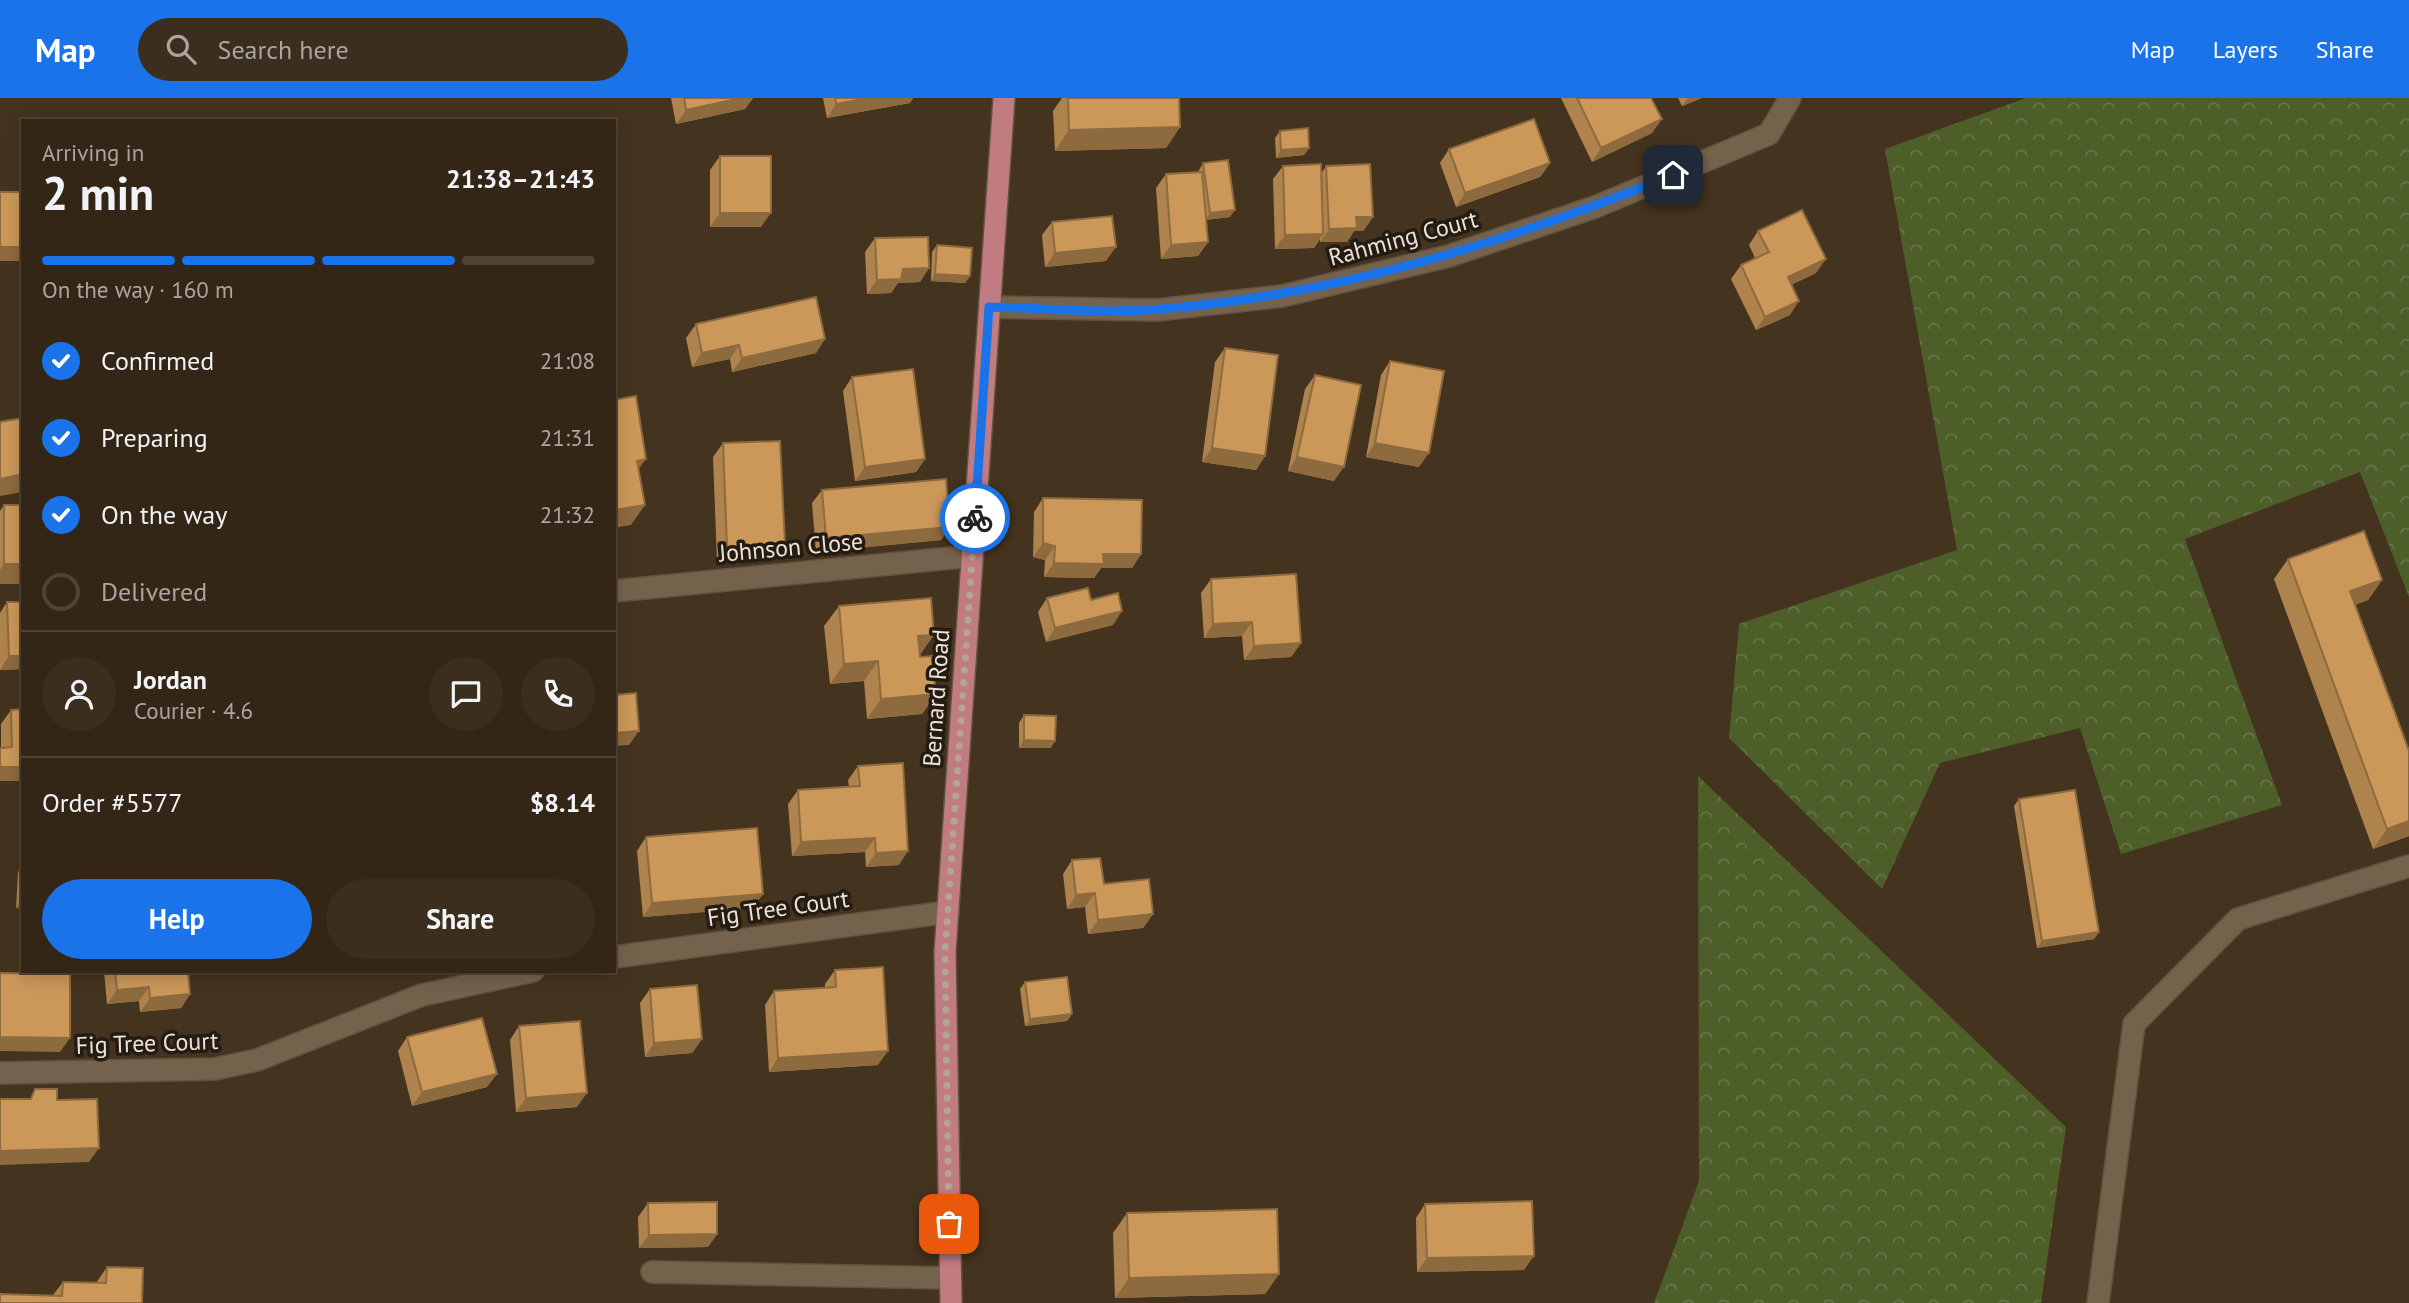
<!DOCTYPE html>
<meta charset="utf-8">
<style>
:root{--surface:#332616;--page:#3b2e1f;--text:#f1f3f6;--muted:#a9a5a1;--line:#4e4335;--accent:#1a73e8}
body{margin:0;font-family:"PT Sans",sans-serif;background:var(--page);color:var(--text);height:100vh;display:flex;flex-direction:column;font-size:26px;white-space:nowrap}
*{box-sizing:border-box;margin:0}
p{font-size:23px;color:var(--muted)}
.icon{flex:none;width:38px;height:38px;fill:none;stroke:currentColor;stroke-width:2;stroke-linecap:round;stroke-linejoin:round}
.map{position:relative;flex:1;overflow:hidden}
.sheet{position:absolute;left:21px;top:21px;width:595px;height:854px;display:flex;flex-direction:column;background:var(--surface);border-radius:0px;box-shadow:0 4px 18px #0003,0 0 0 2px var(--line)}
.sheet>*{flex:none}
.pin{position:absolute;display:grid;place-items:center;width:60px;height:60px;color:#fff;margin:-30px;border-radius:14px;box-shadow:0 4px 10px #0006}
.courier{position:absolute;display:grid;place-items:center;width:70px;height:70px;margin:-35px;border:5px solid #1a73e8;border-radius:50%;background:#fff;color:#222;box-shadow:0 2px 9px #0007}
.head em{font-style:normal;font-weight:700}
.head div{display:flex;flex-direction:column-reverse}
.head{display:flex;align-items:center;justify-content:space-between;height:119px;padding:0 21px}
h1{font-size:46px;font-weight:700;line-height:52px}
.bar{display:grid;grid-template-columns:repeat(4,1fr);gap:10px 7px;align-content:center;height:84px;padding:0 21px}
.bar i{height:9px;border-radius:5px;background:var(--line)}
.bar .current{background:var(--accent)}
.bar p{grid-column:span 4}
.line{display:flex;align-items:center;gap:18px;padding:0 21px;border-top:2px solid var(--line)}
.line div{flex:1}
.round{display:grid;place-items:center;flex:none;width:74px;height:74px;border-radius:37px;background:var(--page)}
ol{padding:0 21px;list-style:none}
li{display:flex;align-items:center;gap:21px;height:77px}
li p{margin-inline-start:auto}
li .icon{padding:7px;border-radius:50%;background:var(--accent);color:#fff;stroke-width:4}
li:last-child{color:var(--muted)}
li i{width:38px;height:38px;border:4px solid var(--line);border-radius:50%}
.button{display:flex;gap:14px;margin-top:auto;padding:14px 21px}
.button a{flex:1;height:80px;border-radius:42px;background:var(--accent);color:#fff;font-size:28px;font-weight:700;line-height:80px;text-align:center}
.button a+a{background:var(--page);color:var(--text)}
header{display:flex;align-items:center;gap:42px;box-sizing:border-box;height:98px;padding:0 35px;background:var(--accent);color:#fff}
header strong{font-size:33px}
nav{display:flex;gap:38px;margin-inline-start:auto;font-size:24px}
.search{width:490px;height:63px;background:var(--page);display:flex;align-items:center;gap:18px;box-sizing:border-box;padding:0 24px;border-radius:38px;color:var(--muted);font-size:26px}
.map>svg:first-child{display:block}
.forest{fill:url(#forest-crowns)}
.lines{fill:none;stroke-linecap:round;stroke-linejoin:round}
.minor-casing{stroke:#61523f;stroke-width:24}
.major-casing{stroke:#61523f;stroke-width:24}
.minor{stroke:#75624c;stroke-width:21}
.major{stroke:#c17c82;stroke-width:21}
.wall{fill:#af834d}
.shaded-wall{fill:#8e6a3f}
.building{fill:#cb985a;stroke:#8e6a3f;stroke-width:2}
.done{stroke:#b2a595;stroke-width:7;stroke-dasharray:0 12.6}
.route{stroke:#1a73e8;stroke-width:9}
.labels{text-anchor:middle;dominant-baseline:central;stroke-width:7;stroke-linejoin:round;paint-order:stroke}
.street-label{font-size:24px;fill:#ede2d5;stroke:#241c13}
</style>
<header>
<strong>Map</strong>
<div class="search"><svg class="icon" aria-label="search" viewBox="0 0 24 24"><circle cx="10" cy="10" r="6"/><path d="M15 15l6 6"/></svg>Search here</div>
<nav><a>Map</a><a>Layers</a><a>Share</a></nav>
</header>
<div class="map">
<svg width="2409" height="1205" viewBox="0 0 2409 1205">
<defs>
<pattern id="forest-crowns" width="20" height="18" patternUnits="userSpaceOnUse" patternTransform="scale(1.75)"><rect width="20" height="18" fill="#4d5e29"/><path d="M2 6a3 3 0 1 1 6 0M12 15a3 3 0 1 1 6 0" fill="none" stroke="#677547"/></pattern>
</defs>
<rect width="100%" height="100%" fill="#44331e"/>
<path class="forest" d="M2026 0H2409V499L2360 374 2185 441 2282 707 2121 756 2080 630 1940 665 1882 791 1729 640 1739 526 1957 452 1885 51Z
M1698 678 2066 1029 2041 1205H1654L1699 1083Z"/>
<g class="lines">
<defs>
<path id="minor" d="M990 209 1157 212 1282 198 1449 158 1595 109 1769 36 1790 0
M614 493 972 458
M614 859 948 814
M0 975 215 971 257 962 422 897 533 873
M652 1174 950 1180
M2098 1205 2134 926 2238 821 2409 768"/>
<path id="major" d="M951 1205 945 854 1004 0"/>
</defs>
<use href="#minor" class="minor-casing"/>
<use href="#major" class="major-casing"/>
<use href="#minor" class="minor"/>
<use href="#major" class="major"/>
</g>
<path class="wall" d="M671 0H753L745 11 676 26Z
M823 0H913L910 5 827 20Z
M1062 0H1179L1180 29 1166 50 1055 53 1053 13Z
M1561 0H1651L1652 35 1592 64Z
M1678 0H1702L1682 8Z
M1280 33 1309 50 1304 57 1276 60 1275 40Z
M1449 51 1550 65 1540 79 1456 109 1440 65Z
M720 58 761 129H710V72Z
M1203 65 1230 119 1206 122 1208 144 1198 158 1161 161 1156 90 1166 76 1198 74Z
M1283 68 1321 76 1326 68 1373 119 1363 133H1354L1347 144H1320V141L1314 150 1275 151 1273 81Z
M1052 124 1106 163 1045 169 1042 137Z
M1758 133 1816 175 1791 187 1790 217 1756 232 1731 181 1741 167 1755 160 1749 147Z
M875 140 929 170 920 184 898 185 891 195 867 196 865 154Z
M937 147 970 178 965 185 931 183 932 154Z
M696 226 825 241 816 255 732 274 730 261 692 269 686 240Z
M1225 250 1265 358 1256 372 1202 364 1215 264Z
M1390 263 1419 369 1366 359 1381 277Z
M1315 277 1334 383 1288 373 1305 291Z
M852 279 925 361 916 374 855 383 843 293Z
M723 345 785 447 775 460 717 463 713 359Z
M822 392 950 429 941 442 816 454 812 405Z
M1043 400 1141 456 1132 470H1101L1094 480 1044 479 1045 462 1033 459 1034 414Z
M4 407 23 486H0V413Z
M2288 461 2382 482 2368 502 2355 507 2409 738 2373 751 2274 481Z
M1211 481 1301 545 1291 559 1244 562 1242 538 1204 540 1201 495Z
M1047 500 1091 502 1113 527 1046 544 1038 514Z
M7 504H23V571L0 572V515Z
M839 508 920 557 936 596 922 616 867 621 864 583 830 586 824 528Z
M23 611V683H0V650H1V626L11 612Z
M1024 617 1051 650H1019V625Z
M858 668 899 767 866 769 865 754 792 758 788 706 798 692 849 689 848 682Z
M2019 701 2099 834 2094 841 2037 850 2014 708Z
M646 739 753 810 643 819 637 753Z
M1072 762 1104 786 1153 816 1143 830 1088 836 1085 809 1067 811 1063 776Z
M23 766V811L16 810 18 774Z
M835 872 878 967 769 974 765 907 774 893 825 890V886Z
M104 873H188L190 896 181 910 140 914 139 903 107 906Z
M1025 884 1072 916 1067 923 1025 928 1020 891Z
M650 891 702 941 692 955 645 959 640 905Z
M519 928 577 1009 516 1014 510 942Z
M407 939 487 989 412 1008 398 953Z
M648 1105 717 1136 708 1149 639 1150 638 1119Z
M1425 1106 1524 1172 1417 1174 1416 1120Z
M1127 1115 1279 1176 1265 1196 1115 1200 1113 1135Z
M107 1169 142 1205 53 1197 63 1184 96 1185Z"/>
<path class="shaded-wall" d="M741 0H753L745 11 676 26 686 12Z
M869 0H913L910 5 827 20 836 6Z
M1688 0H1702L1682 8Z
M1662 21 1652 35 1592 64 1601 50Z
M1180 29 1166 50 1055 53 1069 32Z
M1309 50 1304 57 1276 60 1281 52Z
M1550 65 1540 79 1456 109 1465 95Z
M1235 112 1230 119 1205 122 1210 115Z
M720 115H771L761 129H710Z
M1356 119H1373L1363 133H1354L1347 144H1320L1329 131Z
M1323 136 1314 150 1275 151 1285 137Z
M1208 144 1198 158 1161 161 1171 147Z
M0 149H23V163H0Z
M1116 149 1106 163 1045 169 1055 155Z
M1826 161 1816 175 1778 193 1788 179Z
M929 170 920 184 898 185 891 195 867 196 877 182 903 171Z
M935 176 970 178 965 185 931 183Z
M1799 203 1790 217 1756 232 1765 219Z
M825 241 816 255 732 274 742 260Z
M739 247 730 261 692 269 702 255Z
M1375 345 1429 355 1419 369 1366 359Z
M1212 350 1265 358 1256 372 1202 364Z
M1297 359 1344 369 1334 383 1288 373Z
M646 361 631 381 637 363Z
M925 361 916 374 855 383 865 369Z
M23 376V394L0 398V381Z
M645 407 631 427 614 430V412Z
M950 429 941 442 816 454 826 440Z
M1043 445 1055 448 1045 462 1033 459Z
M785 447 775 460 717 463 727 449Z
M1103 456H1141L1132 470H1101L1094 480 1044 479 1054 465Z
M4 466H23V486H0V472Z
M2382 482 2368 502 2336 513 2350 493Z
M1122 513 1113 527 1046 544 1055 530Z
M1252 524 1242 538 1204 540 1213 526Z
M934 537 920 557 918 538Z
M1301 545 1291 559 1244 562 1254 548Z
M9 558H23V571L0 572Z
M878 563 864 583 830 586 844 566Z
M936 596 922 616 867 621 881 601Z
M639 633 629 647 614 648V635Z
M1024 642 1055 643 1051 650H1019Z
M0 669H23V683H0Z
M2409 723V738L2373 751 2387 731Z
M875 740 865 754 792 758 801 744Z
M908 753 899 767 866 769 876 755Z
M1095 795 1085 809 1067 811 1076 797Z
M763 796 753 810 643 819 652 805Z
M23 800V811L16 810Z
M1153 816 1143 830 1088 836 1098 822Z
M2099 834 2094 841 2037 850 2042 843Z
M149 889 139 903 107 906 117 892Z
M190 896 181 910 140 914 150 900Z
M1072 916 1067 923 1025 928 1030 921Z
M0 939 70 940 60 954 0 953Z
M702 941 692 955 645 959 654 945Z
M888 953 878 967 769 974 778 960Z
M497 976 487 989 412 1008 422 994Z
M587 995 577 1009 516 1014 526 1000Z
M99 1050 89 1064 0 1067V1053Z
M717 1136 708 1149 639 1150 649 1137Z
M1534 1158 1524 1172 1417 1174 1427 1160Z
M1279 1176 1265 1196 1115 1200 1129 1180Z"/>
<path class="building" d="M684 0H741L686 12Z
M835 0H869L836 6Z
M1068 0H1179L1180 29 1069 32Z
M1577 0H1651L1662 21 1601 50Z
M1534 21 1550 65 1465 95 1449 51Z
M1308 30 1309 50 1281 52 1280 33Z
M720 58H771V115H720Z
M1228 62 1235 112 1210 115 1203 65Z
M1321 66 1323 136 1285 137 1283 68Z
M1370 66 1373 119H1356L1357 130 1329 131 1326 68Z
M1202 74 1208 144 1171 147 1166 76Z
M614 84H616L615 118H614Z
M0 94H23V149H0Z
M1802 112 1826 161 1788 179 1799 203 1765 219 1741 167 1769 154 1758 133Z
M1112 118 1116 149 1055 155 1052 124Z
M928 139 929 170 903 171 901 181 877 182 875 140Z
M937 147 972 150 970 178 935 176Z
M816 199 825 241 742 260 739 247 702 255 696 226Z
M1225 250 1278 257 1265 358 1212 350Z
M1390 263 1444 273 1429 355 1375 345Z
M913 271 925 361 865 369 852 279Z
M1315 277 1361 287 1344 369 1297 359Z
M636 298 646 361 637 363 645 407 614 412V302Z
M23 320V376L0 381V324Z
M780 343 785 447 727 449 723 345Z
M946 381 950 429 826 440 822 392Z
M1043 400 1142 402 1141 456H1103L1104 466 1054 465 1055 448 1043 445Z
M4 407H23V466H4Z
M2364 433 2382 482 2350 493 2409 653V723L2387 731 2288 461Z
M1296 476 1301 545 1254 548 1252 524 1213 526 1211 481Z
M1088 490 1091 502 1118 495 1122 513 1055 530 1047 500Z
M931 500 934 537 918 538 920 559 932 558 936 596 881 601 878 563 844 566 839 508Z
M7 504H23V558H9Z
M636 595 639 633 614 635V597Z
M23 611V669H0V650L12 649 11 612Z
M1024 617 1056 618 1055 643 1024 642Z
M903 665 908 753 876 755 875 740 801 744 798 692 860 688 858 668Z
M2075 692 2099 834 2042 843 2019 701Z
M757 730 763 796 652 805 646 739Z
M1100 760 1104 786 1149 781 1153 816 1098 822 1095 795 1076 797 1072 762Z
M883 869 888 953 778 960 774 893 836 889 835 872Z
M115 873H188L190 896 150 900 149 889 117 892Z
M0 875 70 876V940L0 939Z
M1067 879 1072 916 1030 921 1025 884Z
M697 887 702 941 654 945 650 891Z
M482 920 497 976 422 994 407 939Z
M580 923 587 995 526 1000 519 928Z
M35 991H57V1002L97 1001 99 1050 0 1053V1001H31Z
M1532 1103 1534 1158 1427 1160 1425 1106Z
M717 1104V1136L649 1137 648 1105Z
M1277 1111 1279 1176 1129 1180 1127 1115Z
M107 1169 143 1170 142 1205H0V1196L62 1198 63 1184 106 1185Z"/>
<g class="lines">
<path class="done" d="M949 1126 945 854 975 420"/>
<path class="route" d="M975 420 989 209C1046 210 1104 216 1160 211 1338 197 1508 144 1673 77"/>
</g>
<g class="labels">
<g class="street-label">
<text transform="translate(1403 140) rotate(-15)">Rahming Court</text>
<text transform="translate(791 449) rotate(-5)">Johnson Close</text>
<text transform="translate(936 600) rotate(-86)">Bernard Road</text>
<text transform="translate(778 810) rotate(-8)">Fig Tree Court</text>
<text transform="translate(147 945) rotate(-2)">Fig Tree Court</text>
</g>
</g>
</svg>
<div class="pin" style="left:949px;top:1126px;background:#ea580c"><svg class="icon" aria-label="bag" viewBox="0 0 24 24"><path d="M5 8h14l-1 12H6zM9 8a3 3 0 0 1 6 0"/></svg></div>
<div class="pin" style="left:1673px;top:77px;background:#1f2937"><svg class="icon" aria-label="home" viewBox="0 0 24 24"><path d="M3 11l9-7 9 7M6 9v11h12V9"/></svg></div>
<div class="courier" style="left:975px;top:420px"><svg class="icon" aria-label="bike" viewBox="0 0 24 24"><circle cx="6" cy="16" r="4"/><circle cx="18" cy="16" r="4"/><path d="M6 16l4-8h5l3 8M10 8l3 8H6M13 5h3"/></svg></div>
<section class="sheet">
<div class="head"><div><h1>2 min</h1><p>Arriving in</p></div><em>21:38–21:43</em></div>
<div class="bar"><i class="current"></i><i class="current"></i><i class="current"></i><i></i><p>On the way · 160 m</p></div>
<ol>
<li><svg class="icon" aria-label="check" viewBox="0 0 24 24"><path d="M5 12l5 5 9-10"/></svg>Confirmed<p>21:08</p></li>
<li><svg class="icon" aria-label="check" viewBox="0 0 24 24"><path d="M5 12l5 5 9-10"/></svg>Preparing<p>21:31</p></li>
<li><svg class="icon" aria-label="check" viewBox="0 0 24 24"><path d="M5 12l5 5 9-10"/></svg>On the way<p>21:32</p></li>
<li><i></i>Delivered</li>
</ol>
<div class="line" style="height:126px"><a class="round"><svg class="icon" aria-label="person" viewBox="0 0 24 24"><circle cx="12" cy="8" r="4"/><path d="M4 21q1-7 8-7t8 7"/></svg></a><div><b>Jordan</b><p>Courier · 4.6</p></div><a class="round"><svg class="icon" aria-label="chat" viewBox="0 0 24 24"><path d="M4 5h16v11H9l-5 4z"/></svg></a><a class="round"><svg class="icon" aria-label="phone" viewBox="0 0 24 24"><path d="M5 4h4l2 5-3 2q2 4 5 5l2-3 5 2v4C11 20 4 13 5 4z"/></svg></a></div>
<div class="line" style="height:91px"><div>Order #5577</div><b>$8.14</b></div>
<div class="button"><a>Help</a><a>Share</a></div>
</section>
</div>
